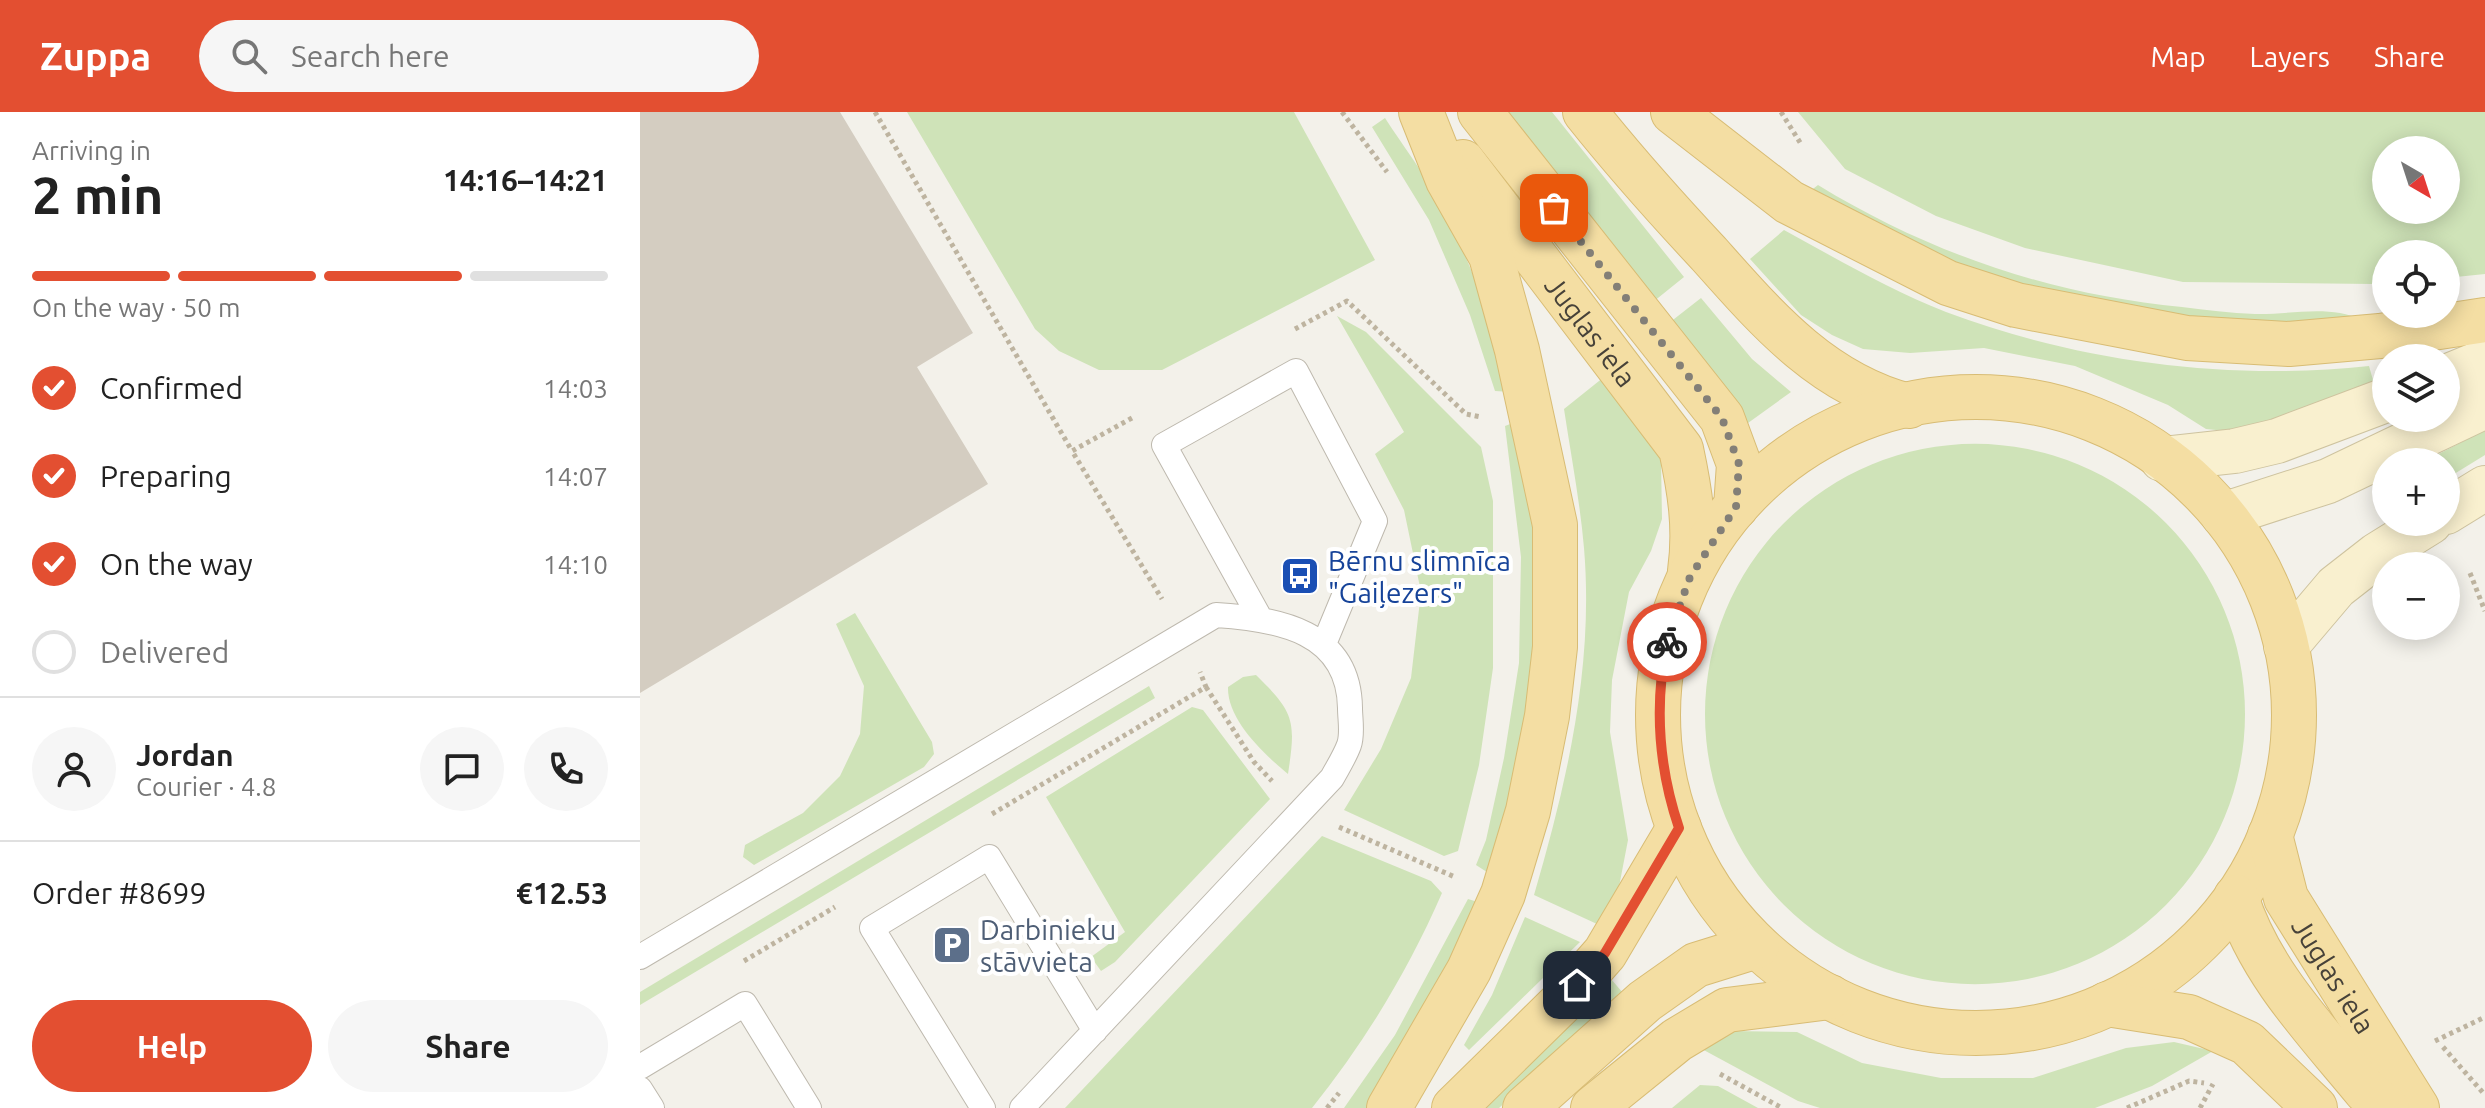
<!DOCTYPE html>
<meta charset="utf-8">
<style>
:root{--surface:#fff;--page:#f6f6f6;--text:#222;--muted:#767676;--line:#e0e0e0;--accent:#e34f31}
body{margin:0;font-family:Ubuntu,sans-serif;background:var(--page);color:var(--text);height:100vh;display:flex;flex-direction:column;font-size:30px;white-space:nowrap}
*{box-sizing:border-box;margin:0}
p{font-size:26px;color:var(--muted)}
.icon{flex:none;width:44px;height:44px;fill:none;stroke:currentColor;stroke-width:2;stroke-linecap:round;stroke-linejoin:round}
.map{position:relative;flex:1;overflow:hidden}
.side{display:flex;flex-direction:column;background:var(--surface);width:640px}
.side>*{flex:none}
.needle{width:52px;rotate:141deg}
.controls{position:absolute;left:1732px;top:24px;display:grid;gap:16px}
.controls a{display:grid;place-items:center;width:88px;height:88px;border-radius:50%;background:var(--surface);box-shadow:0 4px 20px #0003;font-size:40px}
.pin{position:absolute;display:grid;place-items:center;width:68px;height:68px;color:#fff;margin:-34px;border-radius:16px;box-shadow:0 4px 12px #0006}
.courier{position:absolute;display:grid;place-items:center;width:80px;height:80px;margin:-40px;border:6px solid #e34f31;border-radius:50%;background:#fff;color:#222;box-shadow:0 2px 10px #0007}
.overview em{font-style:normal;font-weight:700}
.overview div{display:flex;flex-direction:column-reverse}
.overview{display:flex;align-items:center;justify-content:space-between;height:136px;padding:0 32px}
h1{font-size:52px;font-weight:700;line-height:60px}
.bar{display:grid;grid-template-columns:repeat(4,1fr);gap:12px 8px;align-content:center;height:96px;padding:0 32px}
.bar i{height:10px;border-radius:6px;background:var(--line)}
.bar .on{background:var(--accent)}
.bar p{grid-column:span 4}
.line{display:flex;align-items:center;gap:20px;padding:0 32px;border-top:2px solid var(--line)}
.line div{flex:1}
.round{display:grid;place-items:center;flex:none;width:84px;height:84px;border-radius:42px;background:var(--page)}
ol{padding:0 32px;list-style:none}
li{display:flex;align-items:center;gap:24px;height:88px}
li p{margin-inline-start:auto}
li .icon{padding:8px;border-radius:50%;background:var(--accent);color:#fff;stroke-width:4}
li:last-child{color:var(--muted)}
li i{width:44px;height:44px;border:4px solid var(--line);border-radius:50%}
.button{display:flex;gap:16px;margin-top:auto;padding:16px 32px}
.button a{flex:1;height:92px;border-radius:48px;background:var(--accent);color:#fff;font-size:32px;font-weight:700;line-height:92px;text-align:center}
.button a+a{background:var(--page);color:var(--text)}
header{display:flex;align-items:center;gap:48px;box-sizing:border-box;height:112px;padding:0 40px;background:var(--accent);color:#fff}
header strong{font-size:38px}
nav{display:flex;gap:44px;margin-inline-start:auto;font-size:28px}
.search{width:560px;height:72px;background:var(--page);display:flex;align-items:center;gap:20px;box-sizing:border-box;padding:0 28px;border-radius:44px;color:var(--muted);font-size:30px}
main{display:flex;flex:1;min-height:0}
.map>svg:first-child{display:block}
.green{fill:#cfe3b8;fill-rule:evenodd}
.building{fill:#d4cdc1}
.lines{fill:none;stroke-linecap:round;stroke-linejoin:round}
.lane-casing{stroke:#beb9ae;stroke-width:26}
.secondary-casing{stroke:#cec39f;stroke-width:46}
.primary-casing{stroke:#d8bc74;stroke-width:46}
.path{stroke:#beb4a0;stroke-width:5;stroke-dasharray:4 4;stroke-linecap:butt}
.lane{stroke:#fff;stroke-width:24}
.secondary{stroke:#f9f0cf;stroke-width:44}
.primary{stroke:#f4dea3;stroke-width:44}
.done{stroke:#837f77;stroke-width:8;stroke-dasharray:0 14.4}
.route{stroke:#e34f31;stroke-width:10}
.labels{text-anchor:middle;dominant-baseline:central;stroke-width:8;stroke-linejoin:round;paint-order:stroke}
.street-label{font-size:28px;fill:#474239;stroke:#fff}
.transit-label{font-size:28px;fill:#164399;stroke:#fff;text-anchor:start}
.service-label{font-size:28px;fill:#4e5e75;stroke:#fff;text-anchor:start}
</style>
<header>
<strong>Zuppa</strong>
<div class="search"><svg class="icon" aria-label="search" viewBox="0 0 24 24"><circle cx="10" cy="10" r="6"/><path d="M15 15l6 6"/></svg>Search here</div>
<nav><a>Map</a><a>Layers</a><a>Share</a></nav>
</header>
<main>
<section class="side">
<div class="overview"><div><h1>2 min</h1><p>Arriving in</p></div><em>14:16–14:21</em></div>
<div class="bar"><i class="on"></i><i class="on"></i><i class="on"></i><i></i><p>On the way · 50 m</p></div>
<ol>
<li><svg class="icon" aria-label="check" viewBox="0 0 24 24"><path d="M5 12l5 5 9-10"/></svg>Confirmed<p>14:03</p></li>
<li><svg class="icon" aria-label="check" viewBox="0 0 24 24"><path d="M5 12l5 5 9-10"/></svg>Preparing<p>14:07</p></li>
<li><svg class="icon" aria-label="check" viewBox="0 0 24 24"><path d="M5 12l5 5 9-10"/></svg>On the way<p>14:10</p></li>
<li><i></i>Delivered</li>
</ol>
<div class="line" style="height:144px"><a class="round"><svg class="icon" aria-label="person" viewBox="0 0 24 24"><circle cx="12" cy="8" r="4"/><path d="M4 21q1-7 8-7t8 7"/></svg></a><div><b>Jordan</b><p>Courier · 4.8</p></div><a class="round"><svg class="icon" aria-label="chat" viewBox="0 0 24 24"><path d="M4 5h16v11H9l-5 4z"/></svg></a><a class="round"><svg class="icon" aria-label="phone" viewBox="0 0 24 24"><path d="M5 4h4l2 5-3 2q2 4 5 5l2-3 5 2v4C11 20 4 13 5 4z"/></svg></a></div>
<div class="line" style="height:104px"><div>Order #8699</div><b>€12.53</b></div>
<div class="button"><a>Help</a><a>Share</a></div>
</section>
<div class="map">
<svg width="1845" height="996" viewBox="0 0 1845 996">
<rect width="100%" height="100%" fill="#f3f1ea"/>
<path class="green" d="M267 0H654L735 148 522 258H459L419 239 395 217Z
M863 0H912L1044 165 1013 190Z
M1158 0H1845V162L1806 166V142H1746V170L1732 172 1543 170 1385 136 1296 104 1205 57ZM1746 38H1806V98H1746Z
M745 6C763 34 784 61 799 89 832 150 853 215 871 280L855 279 830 203 789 108 732 15Z
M1178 73C1289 141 1412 183 1542 195 1566 198 1590 201 1615 202 1650 203 1689 192 1722 208L1636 216 1519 209 1355 174 1169 80Z
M1144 118C1197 147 1250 178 1306 200 1439 250 1588 269 1729 254L1735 275 1605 321 1566 317 1528 293 1435 254 1344 236 1270 241 1223 237 1192 223 1161 203 1110 147Z
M1061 186 1112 247 1151 280 1108 311 1029 211Z
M697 204 726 220 841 335 853 389V556L839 653 818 739 804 744 704 698 741 637 771 566 781 480 764 398 735 342 764 320Z
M964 265 1003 315 1021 348 1022 407 1011 439 989 480 972 568 970 620 988 728 978 780 970 799 957 812 894 783C927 670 954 555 944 436 940 390 931 343 924 297Z
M878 309 894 383 899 531 853 764 836 753 846 728 864 646 879 551 881 445 865 314Z
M1845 318V343L1806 367V350H1791L1789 347Z
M1065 602a270 270 0 1 1 540 0a270 270 0 1 1-540 0Z
M215 501 292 630 294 642 284 655 114 753 103 745 105 733 163 701 200 664 220 622 224 574 196 512Z
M616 563C655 601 656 609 648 662 624 642 587 608 588 575L603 565Z
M509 574 515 586 0 893V880Z
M552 595 563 598 630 687 475 850 461 859 451 845 485 820 406 685Z
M682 724 791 769 802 781C768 859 725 930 672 996H425Z
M828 787 841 791 729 996H704L755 923Z
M885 805 940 830 829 938 824 933 852 883Z
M971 867 983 881 859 996H840Z
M1091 919 1157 920 1222 951 1301 966H1393L1486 936 1534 930 1573 939 1512 974 1455 996H1180L1158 989 1060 936Z
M1060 973 1078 974 1118 996H1032Z"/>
<path class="building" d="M0 0H200L333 221 277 255 348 372 0 581Z"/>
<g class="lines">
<defs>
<path id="lane" d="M620 506 524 333 656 259 735 409 684 532
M0 845 576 503C638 507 709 519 710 596 710 607 713 622 709 633 705 644 698 655 692 666L382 996
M0 955 105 892 169 996
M0 977 12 996
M343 996 232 816 349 745 455 919"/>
<path id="secondary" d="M1806 265 1845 249
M1522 347 1595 339 1637 329 1746 288
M1806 400 1845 376
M1583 403 1688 369 1845 294
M1646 534 1696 475 1737 443 1790 410"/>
<g id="primary">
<path d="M840 0 1082 306 1099 352 1096 395"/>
<path d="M945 0C984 49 1026 96 1069 142 1126 206 1182 272 1269 294"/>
<path d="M1033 0 1149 90 1308 171 1376 193 1547 226 1649 232 1740 224 1845 208"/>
<path id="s1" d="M823 50 1041 337C1050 379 1056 416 1050 459"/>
<circle cx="1336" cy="603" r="318"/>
<path id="s2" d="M1630 723 1646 786 1777 996"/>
<path d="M1596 785C1620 861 1676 918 1726 979L1747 996"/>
<path d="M1467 892 1549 905 1607 931 1675 996"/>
<path d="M749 996 829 858 863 782 888 699 907 604 915 535V413L877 238 851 144 808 68 781 0"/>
<path d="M814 996 922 890 965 841 1039 716"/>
<path d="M885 996 1005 889 1056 853 1117 834"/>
<path d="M953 996 1037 928 1087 898 1190 885"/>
</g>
</defs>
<use href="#lane" class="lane-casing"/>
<use href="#secondary" class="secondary-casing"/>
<use href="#primary" class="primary-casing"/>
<path class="path" d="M235 0 432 339
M702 0 747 60
M1141 0 1161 32
M655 217 707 189 826 302 841 305
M492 306 432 339 522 487
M1830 461 1845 499
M566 575 614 650 632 669
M352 702 566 575 560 560
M699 715 815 765
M104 849 195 795
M1795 929 1845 905
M1803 935 1845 983
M1080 962 1142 996
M687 996 699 981
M1487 996 1549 969 1564 971
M1560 996 1573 972"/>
<use href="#lane" class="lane"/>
<use href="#secondary" class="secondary"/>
<use href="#primary" class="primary"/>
</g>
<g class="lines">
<path class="done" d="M914 96 1082 306 1099 352 1096 395 1050 465 1027 530"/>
<path class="route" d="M937 873 965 841 1039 716C1018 654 1014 594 1027 530"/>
</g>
<defs>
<symbol id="bus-square" viewBox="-11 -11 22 22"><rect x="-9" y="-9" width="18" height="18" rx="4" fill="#1a4fb4" stroke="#fff"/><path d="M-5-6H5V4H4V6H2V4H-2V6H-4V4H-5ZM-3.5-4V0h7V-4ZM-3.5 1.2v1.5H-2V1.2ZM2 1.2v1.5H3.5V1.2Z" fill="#fff"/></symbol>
<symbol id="parking-square" viewBox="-11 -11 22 22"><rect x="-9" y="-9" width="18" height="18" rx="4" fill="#5c6f8a" stroke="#fff"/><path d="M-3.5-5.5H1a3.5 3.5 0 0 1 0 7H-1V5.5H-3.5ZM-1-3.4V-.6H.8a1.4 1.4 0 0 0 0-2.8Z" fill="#fff"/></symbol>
</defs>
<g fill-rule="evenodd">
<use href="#bus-square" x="638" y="442" width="44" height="44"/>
<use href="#parking-square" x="290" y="811" width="44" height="44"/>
</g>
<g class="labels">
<g class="street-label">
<text stroke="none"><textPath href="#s1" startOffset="212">Juglas iela</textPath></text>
<text stroke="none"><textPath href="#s2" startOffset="156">Juglas iela</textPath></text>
</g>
<g class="transit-label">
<text x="688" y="448">Bērnu slimnīca<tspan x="688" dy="32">"Gaiļezers"</tspan></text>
</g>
<g class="service-label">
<text x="340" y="817">Darbinieku<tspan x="340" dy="32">stāvvieta</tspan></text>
</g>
</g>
</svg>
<div class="controls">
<a><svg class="needle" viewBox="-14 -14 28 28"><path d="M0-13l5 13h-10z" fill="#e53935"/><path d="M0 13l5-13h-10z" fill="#767676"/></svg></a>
<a><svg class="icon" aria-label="locate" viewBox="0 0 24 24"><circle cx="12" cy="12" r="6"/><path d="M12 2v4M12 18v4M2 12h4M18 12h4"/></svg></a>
<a><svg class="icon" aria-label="layers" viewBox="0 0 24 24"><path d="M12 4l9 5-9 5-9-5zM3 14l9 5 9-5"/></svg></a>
<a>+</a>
<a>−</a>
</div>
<div class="pin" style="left:914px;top:96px;background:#ea580c"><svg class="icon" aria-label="bag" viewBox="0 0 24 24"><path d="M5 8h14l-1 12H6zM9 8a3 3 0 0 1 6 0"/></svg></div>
<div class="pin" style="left:937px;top:873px;background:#1f2937"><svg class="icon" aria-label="home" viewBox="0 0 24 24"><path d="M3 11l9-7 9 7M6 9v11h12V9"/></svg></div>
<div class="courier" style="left:1027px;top:530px"><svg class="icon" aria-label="bike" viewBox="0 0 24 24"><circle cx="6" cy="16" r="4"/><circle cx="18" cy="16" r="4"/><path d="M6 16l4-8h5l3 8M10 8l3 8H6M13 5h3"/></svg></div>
</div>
</main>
